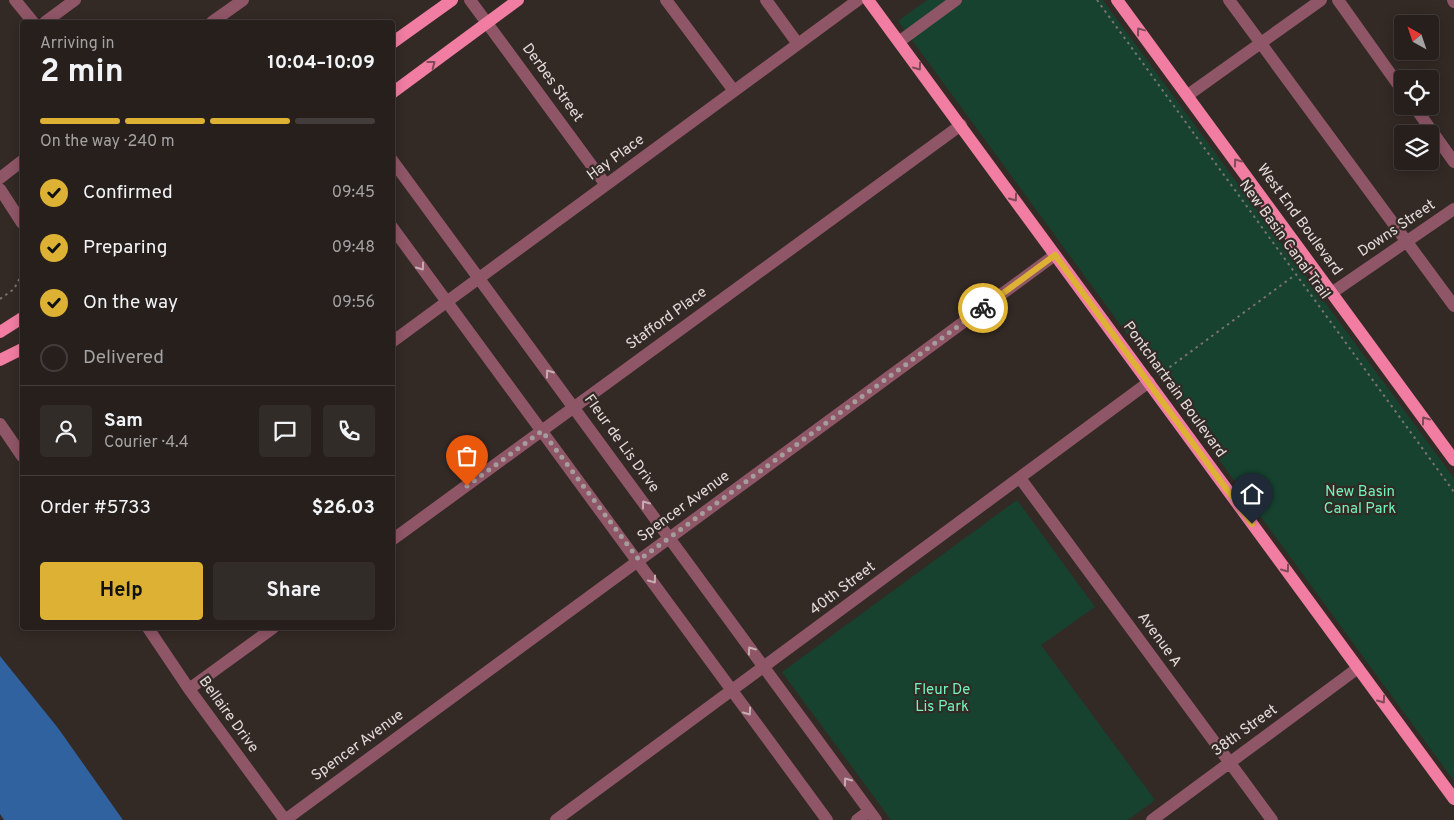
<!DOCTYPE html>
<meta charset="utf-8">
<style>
:root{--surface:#261f1c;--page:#322c29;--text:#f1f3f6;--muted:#a4a2a3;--line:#423d3b;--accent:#ddb133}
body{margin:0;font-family:Overpass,sans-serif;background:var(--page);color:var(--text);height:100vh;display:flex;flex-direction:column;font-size:19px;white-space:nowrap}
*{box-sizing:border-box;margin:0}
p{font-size:16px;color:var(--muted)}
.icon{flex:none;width:28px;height:28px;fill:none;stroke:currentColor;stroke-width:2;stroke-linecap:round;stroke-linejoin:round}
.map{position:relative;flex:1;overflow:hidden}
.drawer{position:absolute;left:20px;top:20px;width:375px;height:610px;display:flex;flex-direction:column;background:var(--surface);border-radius:5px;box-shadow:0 2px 12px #0003,0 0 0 1px var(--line)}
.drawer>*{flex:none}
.needle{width:32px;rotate:320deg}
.buttons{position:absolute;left:1394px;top:15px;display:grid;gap:10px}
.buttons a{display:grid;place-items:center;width:45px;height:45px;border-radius:5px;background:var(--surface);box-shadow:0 2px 12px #0003,0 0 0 1px var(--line);font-size:25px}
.pin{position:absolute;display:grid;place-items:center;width:42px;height:42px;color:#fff;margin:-51px -21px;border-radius:50% 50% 50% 0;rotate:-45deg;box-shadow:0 0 5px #0007}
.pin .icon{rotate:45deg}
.courier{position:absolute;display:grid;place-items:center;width:50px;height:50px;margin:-25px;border:4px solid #ddb133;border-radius:50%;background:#fff;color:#222;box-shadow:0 1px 6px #0007}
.headline em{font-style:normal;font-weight:700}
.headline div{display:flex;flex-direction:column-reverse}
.headline{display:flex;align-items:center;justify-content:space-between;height:85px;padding:0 20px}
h1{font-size:32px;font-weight:700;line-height:38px}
.bar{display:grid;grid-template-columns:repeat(4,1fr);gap:8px 5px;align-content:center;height:60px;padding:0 20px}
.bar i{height:6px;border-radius:4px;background:var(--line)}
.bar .on{background:var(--accent)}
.bar p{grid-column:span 4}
.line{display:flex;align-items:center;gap:12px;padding:0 20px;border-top:1px solid var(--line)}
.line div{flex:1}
.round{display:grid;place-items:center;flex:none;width:52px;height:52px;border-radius:5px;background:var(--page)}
ol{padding:0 20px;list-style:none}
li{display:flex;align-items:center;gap:15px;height:55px}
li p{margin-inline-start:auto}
li .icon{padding:5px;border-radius:50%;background:var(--accent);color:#111;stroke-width:4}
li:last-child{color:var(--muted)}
li i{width:28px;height:28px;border:2px solid var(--line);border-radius:50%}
.cta{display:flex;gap:10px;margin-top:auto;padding:10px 20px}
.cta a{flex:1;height:58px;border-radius:5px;background:var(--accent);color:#111;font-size:20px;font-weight:700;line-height:58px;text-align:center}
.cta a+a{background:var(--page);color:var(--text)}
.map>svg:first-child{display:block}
.green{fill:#17422f}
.water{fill:#2f629f}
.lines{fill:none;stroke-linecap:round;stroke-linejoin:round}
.path{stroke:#7b736f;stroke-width:2;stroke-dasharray:2.5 4;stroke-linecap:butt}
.minor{stroke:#8f5667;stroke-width:12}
.major{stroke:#f17da2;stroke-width:12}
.oneway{stroke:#7f4b57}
.oneway2{stroke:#c6adb2}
.done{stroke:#a59d9b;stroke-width:5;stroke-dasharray:0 9}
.route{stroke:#ddb133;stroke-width:6}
.labels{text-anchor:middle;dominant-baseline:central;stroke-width:4.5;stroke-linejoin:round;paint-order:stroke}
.street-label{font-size:15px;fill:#e3dcda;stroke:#332925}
.park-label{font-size:15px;fill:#72f5bb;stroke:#332925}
</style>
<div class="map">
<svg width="1454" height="820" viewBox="0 0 1454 820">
<rect width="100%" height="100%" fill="#332925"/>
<path class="green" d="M927 0H1103L1454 478V781L898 21Z
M1017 500 1095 607 1041 645 1155 800 1128 820H891L782 672Z"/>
<path class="water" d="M0 656 58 728 123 820H4L0 814Z"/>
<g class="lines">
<path class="path" d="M1097 0 1454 492
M0 299 14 289 22 274
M1159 375 1295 275"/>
<path class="minor" d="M15 0 33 22
M470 0 606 185
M666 0 734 91
M766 0 798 44
M1229 0 1454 306
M1338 0 1402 90
M1453 0 1454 2
M45 22 75 0
M212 22 243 0
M900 41 956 0
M1188 95 1321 0
M1414 106 1454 162
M392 160 876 820
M0 178 22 161
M0 189 22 223
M392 227 827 820
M1333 292 1454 209
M392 342 858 0
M0 424 22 456
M1020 478 1272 820
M392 540 961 125
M148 628 189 689 285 820 1055 255
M189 689 273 628
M556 820 1149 382
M857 820 869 811
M1152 820 1358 668"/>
<path class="major" d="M868 0 1454 799
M1117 0 1454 460
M392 43 452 0
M392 93 518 0
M0 332 22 318
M0 360 22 349"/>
</g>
<defs><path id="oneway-chevron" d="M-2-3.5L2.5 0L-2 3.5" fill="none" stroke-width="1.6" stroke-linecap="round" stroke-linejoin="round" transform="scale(1.25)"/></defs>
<g class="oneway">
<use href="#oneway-chevron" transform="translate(1140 31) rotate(-127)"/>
<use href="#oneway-chevron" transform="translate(432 64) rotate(-37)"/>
<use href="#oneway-chevron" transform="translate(918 67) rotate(54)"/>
<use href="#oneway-chevron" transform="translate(1237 162) rotate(-126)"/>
<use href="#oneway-chevron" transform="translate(1014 198) rotate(54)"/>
<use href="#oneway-chevron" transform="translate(1425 420) rotate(-126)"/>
<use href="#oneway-chevron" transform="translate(1286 569) rotate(54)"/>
<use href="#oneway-chevron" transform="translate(1382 700) rotate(54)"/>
</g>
<g class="oneway2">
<use href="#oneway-chevron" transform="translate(421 267) rotate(54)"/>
<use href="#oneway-chevron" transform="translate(549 373) rotate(-126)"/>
<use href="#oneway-chevron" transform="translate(645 504) rotate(-126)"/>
<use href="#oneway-chevron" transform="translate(653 580) rotate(54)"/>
<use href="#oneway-chevron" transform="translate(751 650) rotate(-126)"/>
<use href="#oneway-chevron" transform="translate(748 712) rotate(54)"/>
<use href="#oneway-chevron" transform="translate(847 781) rotate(-126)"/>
</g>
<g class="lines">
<path class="done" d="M467 486 542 431 639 560 983 308"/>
<path class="route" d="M983 308 1055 255 1252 524"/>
</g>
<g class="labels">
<g class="street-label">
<text transform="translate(552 83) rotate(54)">Derbes Street</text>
<text transform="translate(616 158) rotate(-36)">Hay Place</text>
<text transform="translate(1299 220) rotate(54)">West End Boulevard</text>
<text transform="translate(1397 229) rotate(-34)">Downs Street</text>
<text transform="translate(1284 240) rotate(54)">New Basin Canal Trail</text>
<text transform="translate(667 319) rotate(-36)">Stafford Place</text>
<text transform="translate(1174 390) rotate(54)">Pontchartrain Boulevard</text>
<text transform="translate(621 444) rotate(54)">Fleur de Lis Drive</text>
<text transform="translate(684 507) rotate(-36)">Spencer Avenue</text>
<text transform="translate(843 589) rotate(-37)">40th Street</text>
<text transform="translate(1159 640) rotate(54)">Avenue A</text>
<text transform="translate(228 715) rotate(54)">Bellaire Drive</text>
<text transform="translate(1245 731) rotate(-36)">38th Street</text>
<text transform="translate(358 746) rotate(-36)">Spencer Avenue</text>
</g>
<g class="park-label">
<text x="1360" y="492">New Basin<tspan x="1360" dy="17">Canal Park</tspan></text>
<text x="942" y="690">Fleur De<tspan x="942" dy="17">Lis Park</tspan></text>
</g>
</g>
</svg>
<div class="buttons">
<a><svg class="needle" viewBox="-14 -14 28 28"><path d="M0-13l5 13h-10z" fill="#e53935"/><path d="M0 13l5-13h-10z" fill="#a4a2a3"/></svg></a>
<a><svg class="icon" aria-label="locate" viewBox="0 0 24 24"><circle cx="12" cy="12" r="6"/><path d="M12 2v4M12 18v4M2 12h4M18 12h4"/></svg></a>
<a><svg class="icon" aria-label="layers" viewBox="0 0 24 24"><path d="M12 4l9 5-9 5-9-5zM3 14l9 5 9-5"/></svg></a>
</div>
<div class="pin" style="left:467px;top:486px;background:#ea580c"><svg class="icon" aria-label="bag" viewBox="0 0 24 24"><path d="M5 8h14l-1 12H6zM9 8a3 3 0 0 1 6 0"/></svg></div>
<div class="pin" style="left:1252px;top:524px;background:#1f2937"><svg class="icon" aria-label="home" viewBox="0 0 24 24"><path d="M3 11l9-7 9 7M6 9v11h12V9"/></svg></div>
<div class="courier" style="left:983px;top:308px"><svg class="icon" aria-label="bike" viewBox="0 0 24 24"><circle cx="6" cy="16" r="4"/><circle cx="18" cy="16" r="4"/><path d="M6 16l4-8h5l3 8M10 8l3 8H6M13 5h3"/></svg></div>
<section class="drawer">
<div class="headline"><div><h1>2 min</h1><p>Arriving in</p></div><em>10:04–10:09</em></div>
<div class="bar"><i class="on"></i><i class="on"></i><i class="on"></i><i></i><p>On the way · 240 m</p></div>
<ol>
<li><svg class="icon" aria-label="check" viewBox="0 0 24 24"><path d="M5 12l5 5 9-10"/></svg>Confirmed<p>09:45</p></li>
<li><svg class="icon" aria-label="check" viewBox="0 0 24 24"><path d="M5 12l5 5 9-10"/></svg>Preparing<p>09:48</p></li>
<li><svg class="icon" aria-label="check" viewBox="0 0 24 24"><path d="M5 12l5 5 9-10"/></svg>On the way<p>09:56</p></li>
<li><i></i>Delivered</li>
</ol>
<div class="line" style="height:90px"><a class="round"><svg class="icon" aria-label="person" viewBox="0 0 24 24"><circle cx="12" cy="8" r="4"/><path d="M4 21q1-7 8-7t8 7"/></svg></a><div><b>Sam</b><p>Courier · 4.4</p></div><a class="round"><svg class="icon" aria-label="chat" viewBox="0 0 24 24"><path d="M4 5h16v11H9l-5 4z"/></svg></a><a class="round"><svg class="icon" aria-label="phone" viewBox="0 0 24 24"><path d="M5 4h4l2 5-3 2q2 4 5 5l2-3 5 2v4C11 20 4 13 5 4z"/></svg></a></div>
<div class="line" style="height:65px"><div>Order #5733</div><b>$26.03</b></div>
<div class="cta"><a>Help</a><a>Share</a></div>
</section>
</div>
